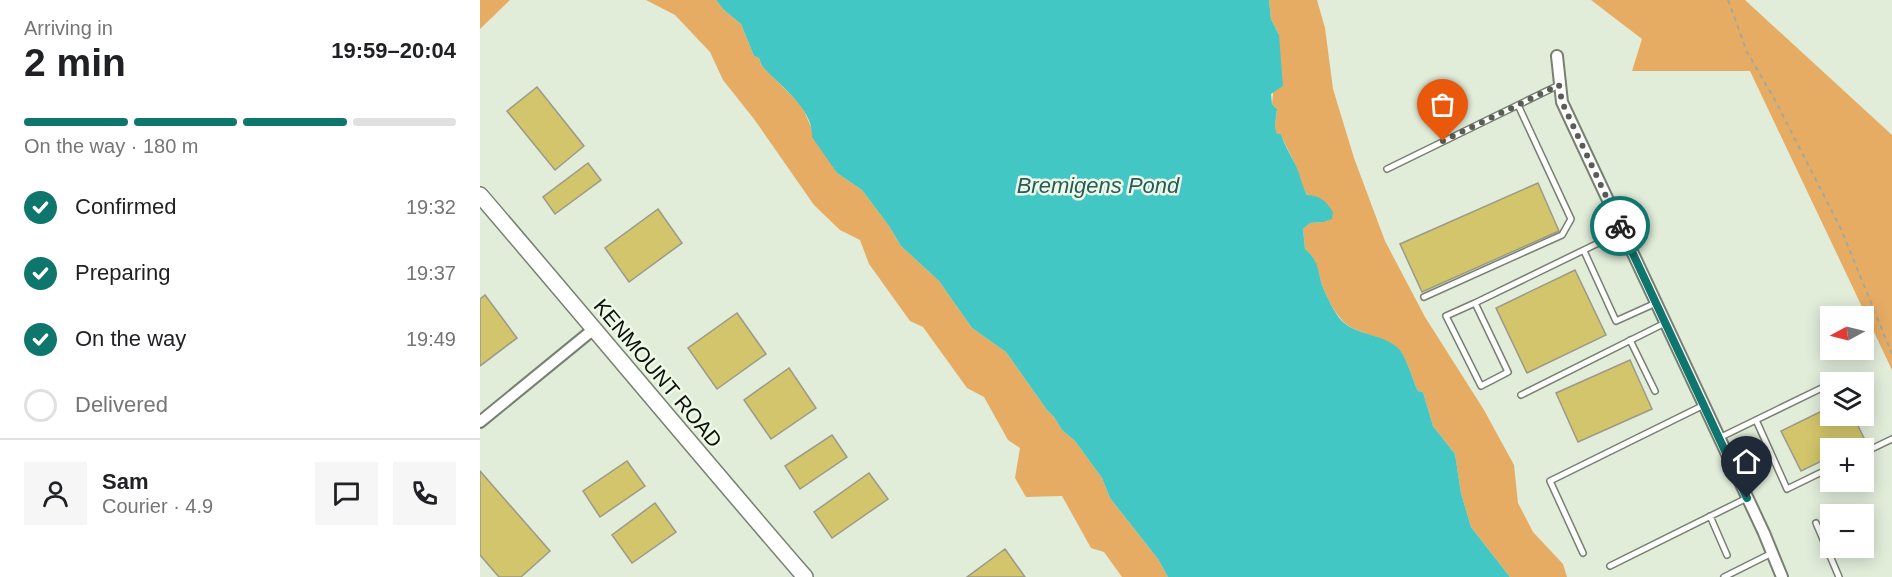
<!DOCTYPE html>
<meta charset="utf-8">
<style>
:root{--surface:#fff;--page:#f6f6f6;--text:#202124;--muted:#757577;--line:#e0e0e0;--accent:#0f766e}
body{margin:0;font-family:Arial,sans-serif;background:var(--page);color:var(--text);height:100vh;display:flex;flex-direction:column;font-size:22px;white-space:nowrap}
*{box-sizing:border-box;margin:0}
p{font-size:20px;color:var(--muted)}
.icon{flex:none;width:33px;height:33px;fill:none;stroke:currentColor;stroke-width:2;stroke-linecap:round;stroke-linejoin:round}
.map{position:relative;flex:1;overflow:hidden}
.drawer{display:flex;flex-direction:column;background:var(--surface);width:480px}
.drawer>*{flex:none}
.needle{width:39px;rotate:263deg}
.buttons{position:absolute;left:1340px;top:306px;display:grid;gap:12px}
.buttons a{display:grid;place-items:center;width:54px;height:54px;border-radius:0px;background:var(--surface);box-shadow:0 3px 15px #0003;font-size:30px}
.pin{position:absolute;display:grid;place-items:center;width:51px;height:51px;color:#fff;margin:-62px -26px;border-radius:50% 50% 50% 0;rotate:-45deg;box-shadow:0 0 6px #0007}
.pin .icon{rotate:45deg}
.courier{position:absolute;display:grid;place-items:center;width:60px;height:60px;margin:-30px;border:4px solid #0f766e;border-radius:50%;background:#fff;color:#222;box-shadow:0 2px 8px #0007}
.head em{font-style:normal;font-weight:700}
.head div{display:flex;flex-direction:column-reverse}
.head{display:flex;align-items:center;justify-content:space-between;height:102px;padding:0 24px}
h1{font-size:39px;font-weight:700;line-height:45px}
.bar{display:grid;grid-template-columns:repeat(4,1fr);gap:9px 6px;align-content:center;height:72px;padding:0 24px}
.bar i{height:8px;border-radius:4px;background:var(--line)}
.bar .active{background:var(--accent)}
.bar p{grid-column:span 4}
.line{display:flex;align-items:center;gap:15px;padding:0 24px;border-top:2px solid var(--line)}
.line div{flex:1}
.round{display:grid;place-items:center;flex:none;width:63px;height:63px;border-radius:0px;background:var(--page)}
ol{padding:0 24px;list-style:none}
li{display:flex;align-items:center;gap:18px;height:66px}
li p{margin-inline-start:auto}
li .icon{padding:6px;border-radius:50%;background:var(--accent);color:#fff;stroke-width:4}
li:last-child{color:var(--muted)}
li i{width:33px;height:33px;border:3px solid var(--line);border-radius:50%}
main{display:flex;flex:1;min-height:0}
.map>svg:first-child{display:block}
.forest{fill:#e6ac64}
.water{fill:#43c7c4}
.building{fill:#d2c56b;stroke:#9c9a87;stroke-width:1.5}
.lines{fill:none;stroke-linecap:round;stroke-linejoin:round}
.lane-casing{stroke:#788171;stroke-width:8}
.street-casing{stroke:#788171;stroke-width:14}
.secondary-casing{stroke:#788171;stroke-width:18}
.path{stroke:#a0a99a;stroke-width:2;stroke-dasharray:4.5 4.5;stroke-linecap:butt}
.lane{stroke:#fff;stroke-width:5}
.street{stroke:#fff;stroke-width:10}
.secondary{stroke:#fff;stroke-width:15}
.done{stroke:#585e53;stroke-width:6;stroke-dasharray:0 10.8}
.route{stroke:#0f766e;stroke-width:8}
.labels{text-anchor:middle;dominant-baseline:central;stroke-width:5;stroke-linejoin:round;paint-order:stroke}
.street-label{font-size:21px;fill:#0e110b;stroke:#eef9e7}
.water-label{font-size:22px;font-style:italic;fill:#265c5b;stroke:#eef9e7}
</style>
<main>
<section class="drawer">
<div class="head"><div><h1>2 min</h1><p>Arriving in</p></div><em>19:59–20:04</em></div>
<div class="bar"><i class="active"></i><i class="active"></i><i class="active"></i><i></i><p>On the way · 180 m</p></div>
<ol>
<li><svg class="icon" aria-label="check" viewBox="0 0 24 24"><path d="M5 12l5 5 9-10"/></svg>Confirmed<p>19:32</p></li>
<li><svg class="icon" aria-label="check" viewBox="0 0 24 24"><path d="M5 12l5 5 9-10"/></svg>Preparing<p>19:37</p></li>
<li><svg class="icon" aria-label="check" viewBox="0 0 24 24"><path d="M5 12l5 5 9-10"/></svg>On the way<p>19:49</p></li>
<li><i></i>Delivered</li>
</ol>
<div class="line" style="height:108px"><a class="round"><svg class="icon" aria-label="person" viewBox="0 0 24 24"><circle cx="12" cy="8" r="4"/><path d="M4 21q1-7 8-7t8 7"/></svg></a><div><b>Sam</b><p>Courier · 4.9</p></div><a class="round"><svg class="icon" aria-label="chat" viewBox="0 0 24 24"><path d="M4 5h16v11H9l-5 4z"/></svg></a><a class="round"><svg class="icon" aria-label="phone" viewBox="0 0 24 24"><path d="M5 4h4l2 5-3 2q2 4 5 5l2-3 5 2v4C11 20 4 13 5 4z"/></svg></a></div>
</section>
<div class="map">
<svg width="1412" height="577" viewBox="0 0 1412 577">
<rect width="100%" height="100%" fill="#e1ecd9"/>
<path class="forest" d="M0 0H30L0 29Z
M166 0H236L244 10 261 24 274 56 279 58 282 66 322 106 333 132 357 173 382 190 409 226 421 246 459 281 492 328 526 352 567 410 574 417 582 430 595 441 622 478 630 498 678 559 688 577H642L624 552 611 548 582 496 546 497 535 478 540 448 528 440 504 397 487 388 443 327 430 321 389 264 380 240 360 230 334 205 274 119 243 80 230 52 195 15Z
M789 0H837L845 28 853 89 874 158 905 241 945 317 1004 410 1034 465 1038 503 1053 532 1083 564 1087 577H1030L991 527 981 493 975 454 953 426 943 392 938 391C933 381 926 355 918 349 902 333 875 336 861 319 854 311 848 299 844 290 838 276 839 260 825 249L823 229 830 223 843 222 819 180C820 168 805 147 801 134L797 135 795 126 797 109 792 104 799 35 791 19Z
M1111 0H1265L1412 135V370L1270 71H1152L1162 39Z"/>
<path class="water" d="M236 0H789L791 19 799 35 803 86 791 94 792 104 797 109 795 126 797 134H801C805 148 814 159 819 173 821 181 823 187 827 195 841 196 845 200 853 212L852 219 843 222 830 223 823 229 825 249C841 262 837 274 844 290 848 299 854 311 860 319 875 336 902 333 918 348 926 355 933 381 938 391L943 392 953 426 975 454 981 493 991 527 1030 577H688L678 559 630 498 622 478 595 441 582 430 574 417 567 410 526 352 492 328 459 281 421 246 409 226 382 190 357 173 332 137C334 109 299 85 282 66L279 58 274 56 261 24 244 10Z"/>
<path class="building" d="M57 87 104 146 75 170 27 111Z
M108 163 121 180 75 214 63 197Z
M1058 183 1079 231 942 292 920 244Z
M178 209 202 243 149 282 125 248Z
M1095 270 1126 335 1047 373 1016 308Z
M5 295 37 338 0 366V299Z
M257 313 286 354 237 389 208 348Z
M1150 360 1172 409 1098 442 1076 393Z
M309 368 336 408 291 439 264 400Z
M1350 407V416H1373L1385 440 1368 448H1350V457L1321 471 1301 431Z
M352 435 367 457 320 489 305 466Z
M147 461 165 486 120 517 103 491Z
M0 471 70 551 41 577H19L0 555Z
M389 473 408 499 352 538 334 512Z
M175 503 196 532 152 563 132 535Z
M525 549 545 577H487Z"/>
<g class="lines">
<defs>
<path id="lane" d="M907 169 1038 105
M1104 251 1136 321 1176 303
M944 297 1082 235 1091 219 1038 105 1079 85
M995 303 966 316 1001 386 1028 372 995 303 1143 231
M1150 340 1175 391
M1352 382 1364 377
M1041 395 1185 323
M1276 420 1307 489 1350 468
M1239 438 1350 384
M1383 453 1412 439
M1230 516 1247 555
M1336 523 1359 577
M1103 553 1070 481 1224 405
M1130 566 1267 498
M1244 577 1292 553"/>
<path id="street" d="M1077 56 1082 102 1284 533 1302 577
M0 422 115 328"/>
<path id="secondary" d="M0 195C109 322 216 451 325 577"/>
</defs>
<use href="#lane" class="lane-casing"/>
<use href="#street" class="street-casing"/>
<use href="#secondary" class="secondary-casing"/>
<path class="path" d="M1248 0 1267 52 1295 100 1361 229 1412 354"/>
<use href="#lane" class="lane"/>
<use href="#street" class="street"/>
<use href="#secondary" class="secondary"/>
</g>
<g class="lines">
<path class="done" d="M963 141 1079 85 1082 102 1140 226"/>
<path class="route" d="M1140 226 1267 498"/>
</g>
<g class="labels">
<g class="street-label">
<text transform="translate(178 373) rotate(50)">KENMOUNT ROAD</text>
</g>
<g class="water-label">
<text x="618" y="185">Bremigens Pond</text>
</g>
</g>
</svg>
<div class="buttons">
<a><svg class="needle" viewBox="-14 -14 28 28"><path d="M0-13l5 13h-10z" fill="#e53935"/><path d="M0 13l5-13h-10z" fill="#757577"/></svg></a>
<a><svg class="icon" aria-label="layers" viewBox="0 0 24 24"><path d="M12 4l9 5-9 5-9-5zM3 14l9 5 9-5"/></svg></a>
<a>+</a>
<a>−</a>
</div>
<div class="pin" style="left:963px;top:141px;background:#ea580c"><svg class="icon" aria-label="bag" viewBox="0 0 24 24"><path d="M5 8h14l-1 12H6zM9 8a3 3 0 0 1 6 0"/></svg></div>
<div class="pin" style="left:1267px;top:498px;background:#1f2937"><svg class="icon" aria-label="home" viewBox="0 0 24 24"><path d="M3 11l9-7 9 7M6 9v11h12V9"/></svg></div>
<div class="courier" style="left:1140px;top:226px"><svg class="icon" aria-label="bike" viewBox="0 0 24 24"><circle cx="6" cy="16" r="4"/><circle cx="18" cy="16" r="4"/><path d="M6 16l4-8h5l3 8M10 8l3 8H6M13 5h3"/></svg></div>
</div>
</main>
